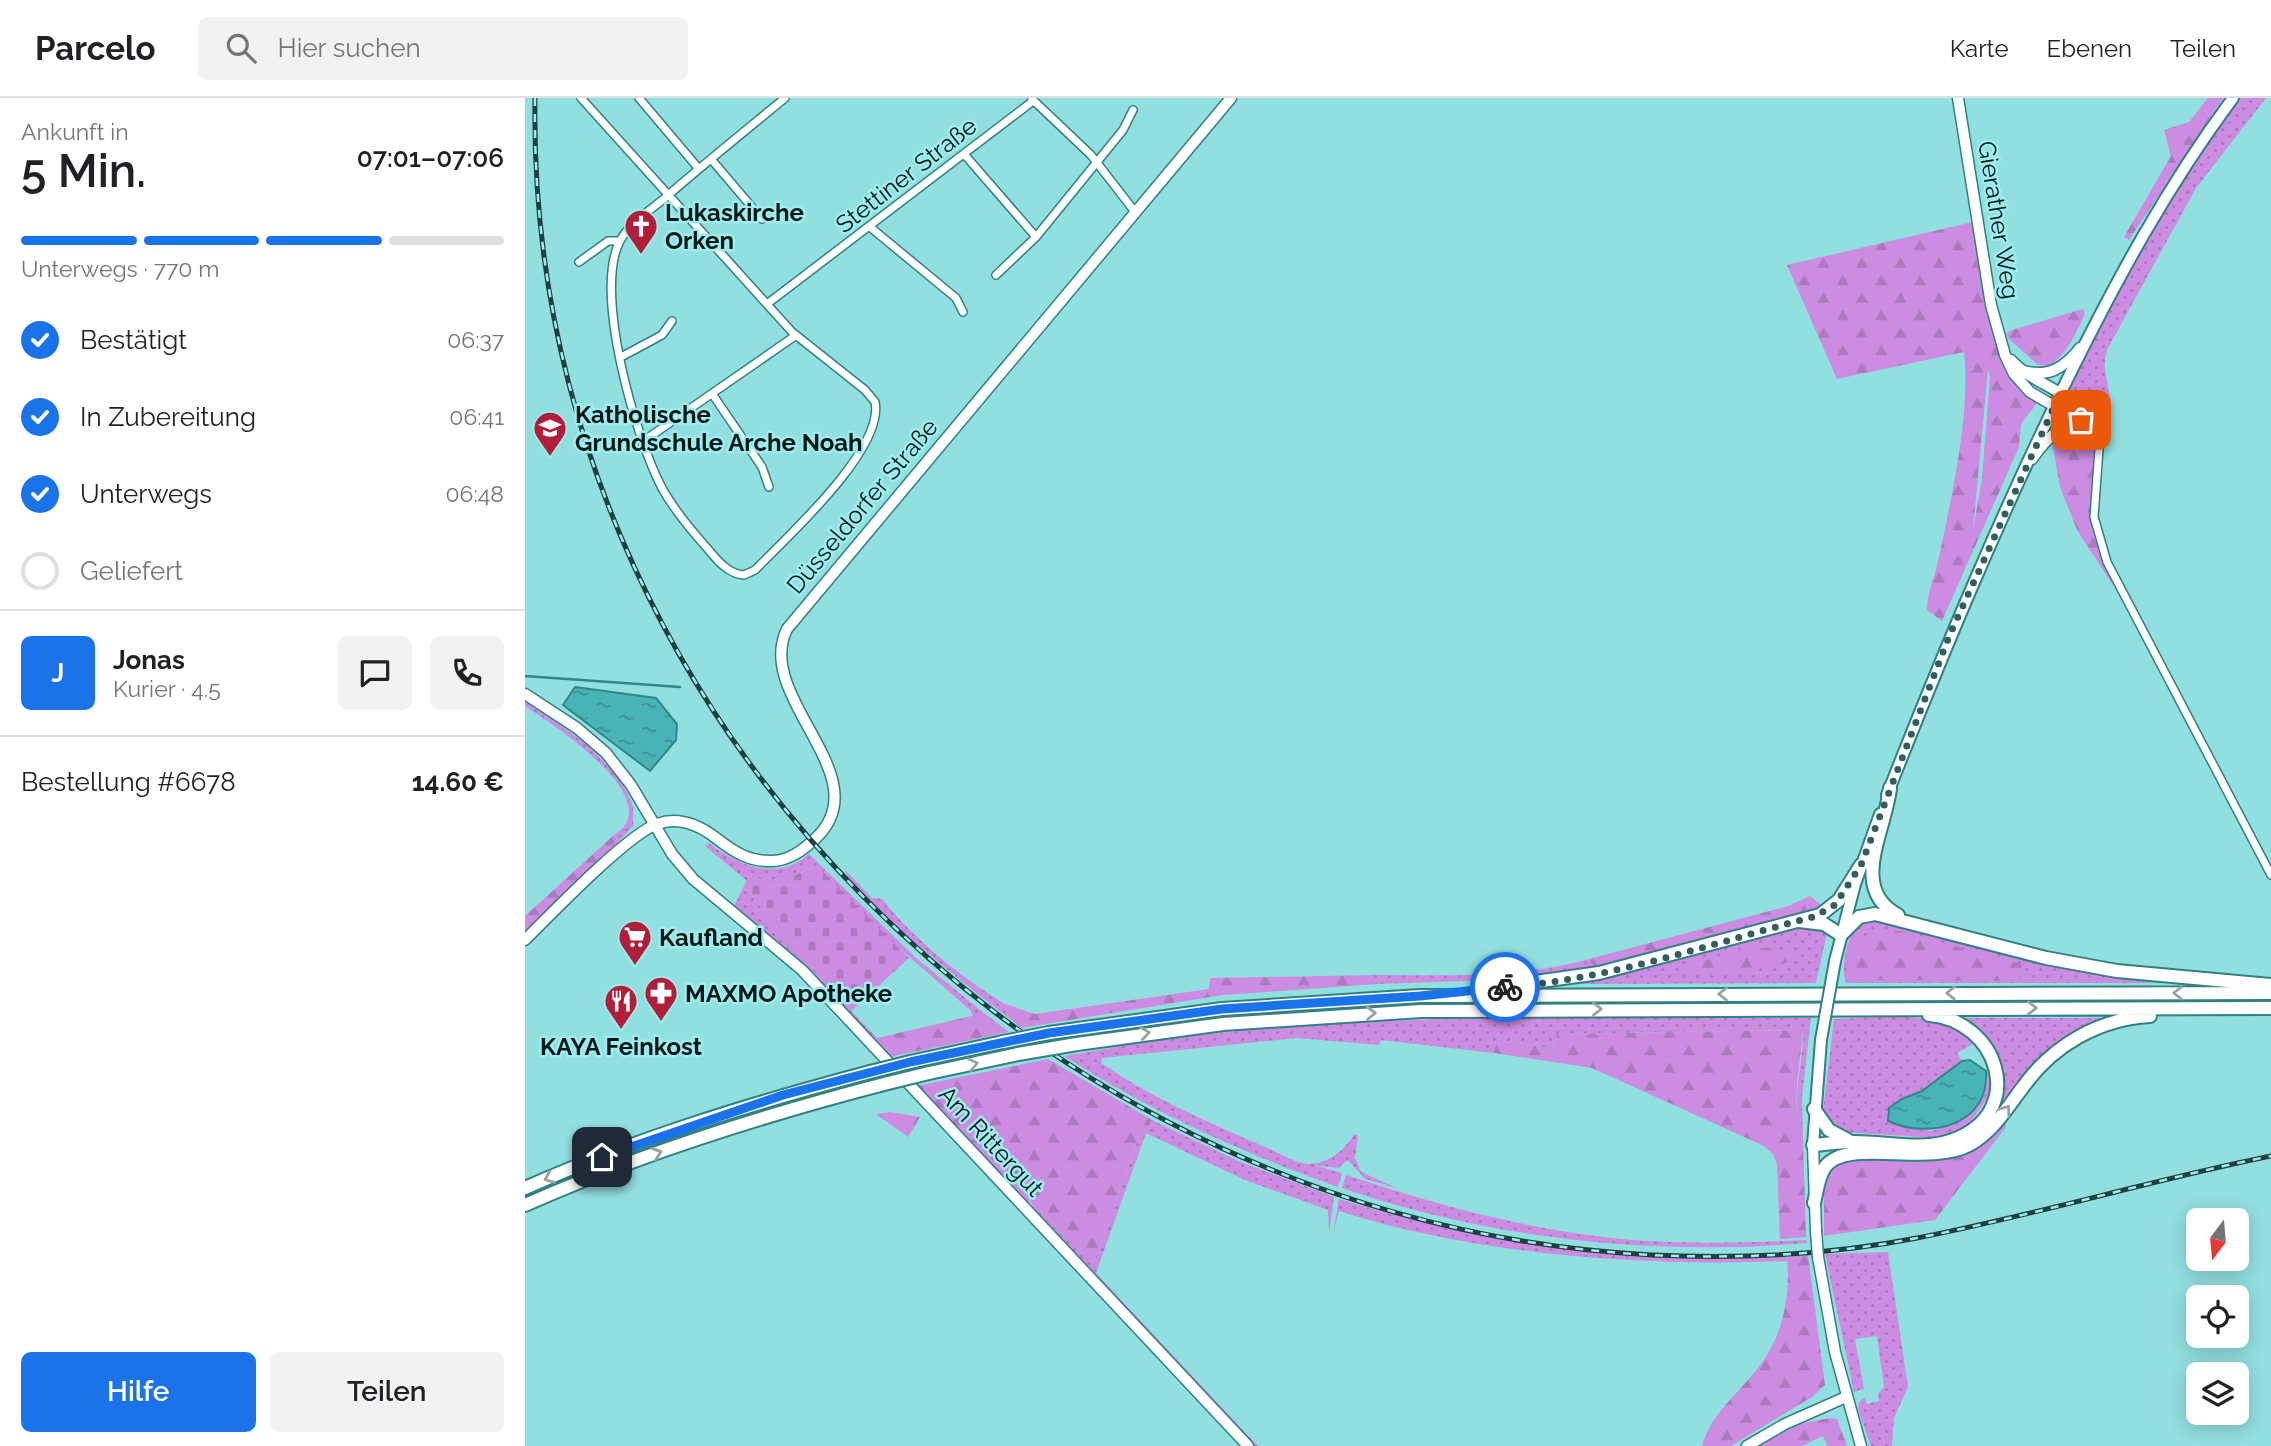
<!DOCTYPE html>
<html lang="de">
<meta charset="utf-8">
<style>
:root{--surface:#fff;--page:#f2f2f2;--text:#202124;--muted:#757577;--line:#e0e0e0;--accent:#1a73e8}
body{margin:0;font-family:Raleway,sans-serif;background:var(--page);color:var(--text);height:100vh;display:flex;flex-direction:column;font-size:26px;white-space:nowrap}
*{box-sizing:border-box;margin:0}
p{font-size:23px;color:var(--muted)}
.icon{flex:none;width:38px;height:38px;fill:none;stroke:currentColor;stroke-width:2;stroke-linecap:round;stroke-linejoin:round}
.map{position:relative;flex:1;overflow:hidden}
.side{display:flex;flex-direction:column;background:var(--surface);width:525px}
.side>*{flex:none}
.needle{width:46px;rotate:196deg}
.tools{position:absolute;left:1661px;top:1110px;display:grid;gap:14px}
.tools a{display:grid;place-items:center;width:63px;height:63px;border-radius:10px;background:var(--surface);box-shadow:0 4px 18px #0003;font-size:35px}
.pin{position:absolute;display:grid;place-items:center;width:60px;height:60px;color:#fff;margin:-30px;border-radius:14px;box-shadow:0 4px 10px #0006}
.courier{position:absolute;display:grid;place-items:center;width:70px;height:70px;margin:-35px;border:5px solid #1a73e8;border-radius:50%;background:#fff;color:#222;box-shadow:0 2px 9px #0007}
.head em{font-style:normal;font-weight:600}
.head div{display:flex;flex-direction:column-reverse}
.head{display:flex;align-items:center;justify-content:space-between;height:119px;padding:0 21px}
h1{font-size:46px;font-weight:600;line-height:52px}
.bar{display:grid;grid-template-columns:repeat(4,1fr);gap:10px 7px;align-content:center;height:84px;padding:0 21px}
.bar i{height:9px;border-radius:5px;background:var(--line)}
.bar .selected{background:var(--accent)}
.bar p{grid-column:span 4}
.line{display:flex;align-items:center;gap:18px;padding:0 21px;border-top:2px solid var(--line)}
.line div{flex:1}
.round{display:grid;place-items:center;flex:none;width:74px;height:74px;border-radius:10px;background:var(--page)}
ol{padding:0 21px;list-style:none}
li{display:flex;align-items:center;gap:21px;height:77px}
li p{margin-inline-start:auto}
li .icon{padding:7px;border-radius:50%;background:var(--accent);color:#fff;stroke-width:4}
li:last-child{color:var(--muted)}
li i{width:38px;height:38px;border:4px solid var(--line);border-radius:50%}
.primary-button{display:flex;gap:14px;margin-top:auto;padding:14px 21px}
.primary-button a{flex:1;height:80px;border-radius:10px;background:var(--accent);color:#fff;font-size:28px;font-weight:600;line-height:80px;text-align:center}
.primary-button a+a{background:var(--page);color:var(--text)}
header{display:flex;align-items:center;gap:42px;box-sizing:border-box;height:98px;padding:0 35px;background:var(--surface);border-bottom:2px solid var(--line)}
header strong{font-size:33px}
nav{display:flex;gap:38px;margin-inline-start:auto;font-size:24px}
.search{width:490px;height:63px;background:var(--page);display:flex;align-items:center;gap:18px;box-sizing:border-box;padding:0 24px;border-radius:10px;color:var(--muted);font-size:26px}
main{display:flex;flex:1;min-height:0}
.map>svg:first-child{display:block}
.grass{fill:url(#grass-dots)}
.forest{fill:url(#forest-firs);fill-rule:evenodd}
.cemetery{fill:url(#cemetery-stones)}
.water{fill:url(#water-ripples);stroke:#338587;stroke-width:2}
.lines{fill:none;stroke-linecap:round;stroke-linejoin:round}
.stream{stroke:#338587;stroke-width:2.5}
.street-casing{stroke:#318082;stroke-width:10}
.secondary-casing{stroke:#318082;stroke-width:13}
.primary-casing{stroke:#318082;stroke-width:14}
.highway-casing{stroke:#318082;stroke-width:16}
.street{stroke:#fff;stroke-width:7}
.secondary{stroke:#fff;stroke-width:10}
.primary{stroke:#fff;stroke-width:10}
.highway{stroke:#fff;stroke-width:12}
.rail-casing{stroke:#1f4041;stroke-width:5}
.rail{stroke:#9feced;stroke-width:2.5;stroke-dasharray:8;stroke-linecap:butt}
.secondary-bridge-casing{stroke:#318082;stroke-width:13;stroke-linecap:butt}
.primary-bridge-casing{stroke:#318082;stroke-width:14;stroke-linecap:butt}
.highway-bridge-casing{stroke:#318082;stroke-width:16;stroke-linecap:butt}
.secondary-bridge{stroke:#fff;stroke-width:10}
.primary-bridge{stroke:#fff;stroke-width:10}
.highway-bridge{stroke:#fff;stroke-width:12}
.oneway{stroke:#99a2a3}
.done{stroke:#345d5e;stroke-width:7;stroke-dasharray:0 12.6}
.route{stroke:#1a73e8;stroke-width:9}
.labels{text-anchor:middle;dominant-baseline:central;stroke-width:5;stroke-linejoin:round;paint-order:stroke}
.street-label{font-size:24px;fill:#011718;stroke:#9feced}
.poi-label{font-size:24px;font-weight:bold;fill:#011718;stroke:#9feced;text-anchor:start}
</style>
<header>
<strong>Parcelo</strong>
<div class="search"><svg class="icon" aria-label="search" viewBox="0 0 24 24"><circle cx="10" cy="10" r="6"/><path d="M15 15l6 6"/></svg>Hier suchen</div>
<nav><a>Karte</a><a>Ebenen</a><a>Teilen</a></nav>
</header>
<main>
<section class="side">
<div class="head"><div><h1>5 Min.</h1><p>Ankunft in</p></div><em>07:01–07:06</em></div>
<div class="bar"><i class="selected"></i><i class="selected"></i><i class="selected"></i><i></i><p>Unterwegs · 770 m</p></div>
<ol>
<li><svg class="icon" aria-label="check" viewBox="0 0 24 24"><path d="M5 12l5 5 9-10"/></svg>Bestätigt<p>06:37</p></li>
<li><svg class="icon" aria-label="check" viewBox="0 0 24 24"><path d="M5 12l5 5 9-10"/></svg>In Zubereitung<p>06:41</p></li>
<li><svg class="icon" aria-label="check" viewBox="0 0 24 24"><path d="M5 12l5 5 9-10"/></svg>Unterwegs<p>06:48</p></li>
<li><i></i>Geliefert</li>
</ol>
<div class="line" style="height:126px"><b class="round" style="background:var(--accent);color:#fff">J</b><div><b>Jonas</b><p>Kurier · 4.5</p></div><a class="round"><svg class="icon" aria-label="chat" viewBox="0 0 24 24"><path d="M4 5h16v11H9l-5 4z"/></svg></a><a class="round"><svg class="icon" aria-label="phone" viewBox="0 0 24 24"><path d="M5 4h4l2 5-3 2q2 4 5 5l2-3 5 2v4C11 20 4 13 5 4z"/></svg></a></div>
<div class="line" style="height:91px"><div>Bestellung #6678</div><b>14.60 €</b></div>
<div class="primary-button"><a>Hilfe</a><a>Teilen</a></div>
</section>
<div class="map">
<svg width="1746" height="1348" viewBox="0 0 1746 1348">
<defs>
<pattern id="grass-dots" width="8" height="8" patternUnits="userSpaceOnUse" patternTransform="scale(1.75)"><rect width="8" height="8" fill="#cc8ce1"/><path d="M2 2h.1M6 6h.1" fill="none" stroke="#ad78c0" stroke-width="1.8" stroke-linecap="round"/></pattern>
<pattern id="forest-firs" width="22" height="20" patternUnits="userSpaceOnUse" patternTransform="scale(1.75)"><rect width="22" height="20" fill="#cc8ce1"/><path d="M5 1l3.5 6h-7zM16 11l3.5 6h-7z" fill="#ad78c0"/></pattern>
<pattern id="cemetery-stones" width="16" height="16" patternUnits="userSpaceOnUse" patternTransform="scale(1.75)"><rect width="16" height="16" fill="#cc8ce1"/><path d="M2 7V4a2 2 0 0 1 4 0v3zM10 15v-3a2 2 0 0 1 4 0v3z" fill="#ad78c0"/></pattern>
<pattern id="water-ripples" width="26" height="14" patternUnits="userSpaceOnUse" patternTransform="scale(1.75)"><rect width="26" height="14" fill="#49b4b7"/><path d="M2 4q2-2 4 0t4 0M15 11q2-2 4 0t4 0" fill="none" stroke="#3a9194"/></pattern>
</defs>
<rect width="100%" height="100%" fill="#92dfe0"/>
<path class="grass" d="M1708 0H1741L1671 90 1583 250C1570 279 1604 313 1568 333L1535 296 1582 202Z
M0 604C37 627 92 663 107 706 110 713 106 720 109 727L66 773 68 767 93 740 89 737C95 733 101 728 103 721 114 682 27 626 0 608Z
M184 745C213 768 252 784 284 756L390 859 459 915 448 919 446 913 337 817 291 767C267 780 251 786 224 778L222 783 180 748Z
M320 772 347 800 357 801C392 844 433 877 480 906L484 920C457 900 326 797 320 772Z
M219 788 277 861 352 940 348 941 275 864 209 808Z
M1343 821 1481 856 1627 885H1321C1315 868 1323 844 1329 828Z
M1265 829H1291L1302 835 1291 885 1046 886 1093 877Z
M1064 861 1070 871 997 881 852 886 849 877C920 877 995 881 1064 861Z
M968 920H1286L1277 999 1278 1042C1263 1006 1279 969 1278 932L1032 936 1027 951 971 941 969 955 856 942 854 947 772 940 577 960 576 965C627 1000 686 1026 743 1050 754 1055 771 1065 783 1066 802 1066 820 1053 829 1036L833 1037 830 1060 836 1074 872 1090 840 1081 823 1062 813 1070 789 1067 817 1075 813 1089C717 1055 625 1013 539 958 573 953 608 945 647 940 753 927 860 922 968 920Z
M1436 920H1577C1528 937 1495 983 1466 1024 1479 977 1483 948 1436 920Z
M1309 921C1352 920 1419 909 1450 945L1432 955 1437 963 1397 993 1377 1001 1404 1033C1430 1029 1457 1015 1462 986 1463 979 1461 970 1462 963L1465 987 1463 999 1441 1031 1413 1040 1316 1034 1298 1013Z
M627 1022 713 1063 809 1099 804 1135 803 1112 720 1082 621 1035 571 1175 733 1348H728L458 1060 465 1058 504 1100 505 1107 516 1112 568 1166 615 1036 621 1035Z
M821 1077C912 1107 1010 1134 1106 1142 1164 1146 1223 1145 1281 1142L1282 1145C1126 1158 965 1141 817 1090Z
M814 1101C961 1146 1108 1165 1262 1159V1163C1119 1169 951 1157 814 1113L808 1136Z
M1363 1154 1383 1289 1369 1320 1367 1348H1346L1333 1311 1335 1303 1340 1300 1342 1306 1354 1303 1353 1296 1359 1289 1352 1238 1330 1241 1339 1291 1329 1294 1300 1156Z"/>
<path class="forest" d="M1683 0H1698L1604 142 1599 139 1646 58 1639 32 1664 24Z
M1452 123 1483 264 1515 301 1496 326 1494 349 1417 523 1402 512C1402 495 1409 481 1413 464 1426 401 1446 317 1439 254L1312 281 1262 167ZM1463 272 1465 279 1457 380 1448 432Z
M1558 211 1560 216C1551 234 1542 258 1523 268L1513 267 1483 240 1482 235 1487 232Z
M1560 327 1572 344 1569 404 1577 451 1617 532 1552 432 1535 389 1526 339Z
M89 737 93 740 68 767 66 773 0 833V818Z
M1285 798 1296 807 1287 812 1070 871 1064 861 1263 808Z
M1375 833 1497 866 1500 874 1494 880 1473 883 1324 882 1322 864 1326 845 1348 834Z
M1228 849 1273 853 1276 860C1238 874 1201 874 1161 874L1154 869Z
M849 877 852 886 698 897 496 930 484 920 480 906 510 916 684 891 685 880Z
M459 915 484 934 364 959 348 941Z
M1278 932C1276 968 1264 1007 1278 1042L1281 1139 1255 1141 1252 1066 1248 1056 1239 1048 1067 970 969 955 971 941 1027 951 1032 936Z
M523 961 627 1022 621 1035 615 1036 568 1166 516 1112 511 1114 504 1100 465 1059 458 1060 391 988Z
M365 1014 395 1019 383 1039 351 1016Z
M1481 1022V1029L1410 1122 1299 1138V1093L1308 1067C1346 1050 1392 1071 1432 1057 1449 1051 1466 1033 1481 1022Z
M1283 1157 1300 1287 1287 1299 1206 1348H1177C1186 1317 1209 1299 1229 1275 1257 1243 1266 1200 1262 1159Z
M1305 1320 1312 1321 1322 1348H1302L1298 1338 1277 1348H1233L1274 1326Z"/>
<path class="cemetery" d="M291 767 384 860 326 913 277 861 219 788 224 778C251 786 267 780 291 767Z"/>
<path class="water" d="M50 589 131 600 152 626 151 642 125 673 38 607Z
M1445 962 1461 973C1465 1027 1404 1042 1363 1023L1364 1010 1377 1001 1397 993 1437 963Z"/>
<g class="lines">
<path class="stream" d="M0 578 155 589"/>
<defs>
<path id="street" d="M56 0 267 234 340 292 350 304C360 351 261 440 230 472L219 477C203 476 192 462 182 450 165 431 149 412 137 390 111 341 68 194 95 143 104 125 126 112 141 99 180 65 220 33 260 0
M114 0 174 71
M507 1 566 57 610 114
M439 56 511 139
M186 61 237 121
M345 129 431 200 438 214
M54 164 83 143H95
M471 177 511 139 598 32 608 12
M242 206 508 3
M96 259 137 237 147 223
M188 297 237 369 244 389
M1567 330 1574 351 1569 419 1582 464 1746 777
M117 344 270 238"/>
<path id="secondary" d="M1433 0 1466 207 1480 257 1489 276 1505 294 1567 330
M1486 262C1509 288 1554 294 1566 329
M1499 273C1524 280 1540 269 1555 250
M1507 361C1520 343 1537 321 1561 328
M0 596 52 630 81 655 106 687 147 756 168 781 277 872 723 1348
M0 842C26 816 102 737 132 726 154 718 174 727 191 740 209 754 224 764 248 763 265 762 278 752 290 741 357 679 228 600 262 531L706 0
M1288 1047 1291 1133
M1293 1159 1310 1254 1336 1348
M1222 1348 1260 1326 1321 1299"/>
<path id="primary" d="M1362 697C1418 555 1476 415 1544 278 1592 181 1643 87 1708 0
M1310 863 1330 786 1355 716
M1288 1047 1296 942"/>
<path id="highway" d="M1365 690C1361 732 1323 791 1373 817
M1274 823 1299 826 1316 837 1334 819 1350 816 1521 860 1592 873 1746 887
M974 889 1074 875 1295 817 1314 802 1336 767
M524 935 697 911 895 898 1746 895
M552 946 698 926 896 913 1746 910
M385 964 478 944
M404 975 493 956
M1289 1011 1304 1032 1323 1042
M1288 1047C1301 1046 1313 1044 1326 1044 1360 1043 1400 1055 1433 1040 1502 1010 1472 922 1404 917
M0 1090C110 1041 228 1005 345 974
M1289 1105C1292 1093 1293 1079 1300 1069 1321 1039 1403 1069 1444 1047 1468 1034 1482 1010 1498 989 1528 947 1574 921 1625 918
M0 1107C117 1055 239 1017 363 985"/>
</defs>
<use href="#street" class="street-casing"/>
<use href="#secondary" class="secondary-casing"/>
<use href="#primary" class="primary-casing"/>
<use href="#highway" class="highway-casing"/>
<use href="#street" class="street"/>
<use href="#secondary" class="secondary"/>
<use href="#primary" class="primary"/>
<use href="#highway" class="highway"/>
<defs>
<path id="rail" d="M10 0C0 621 526 1126 1127 1157 1215 1161 1305 1157 1392 1140 1511 1117 1627 1082 1746 1058"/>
</defs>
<use href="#rail" class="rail-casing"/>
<use href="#rail" class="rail"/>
<defs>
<path id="secondary-bridge" d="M1291 1133 1293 1159"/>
<path id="primary-bridge" d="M1296 942 1310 863"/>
<path id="highway-bridge" d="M478 944 524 935
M493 956 552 946
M345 974 385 964
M363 985 404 975"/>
</defs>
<use href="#secondary-bridge" class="secondary-bridge-casing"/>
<use href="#primary-bridge" class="primary-bridge-casing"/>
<use href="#highway-bridge" class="highway-bridge-casing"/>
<use href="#secondary-bridge" class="secondary-bridge"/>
<use href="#primary-bridge" class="primary-bridge"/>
<use href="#highway-bridge" class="highway-bridge"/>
</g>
<defs><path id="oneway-chevron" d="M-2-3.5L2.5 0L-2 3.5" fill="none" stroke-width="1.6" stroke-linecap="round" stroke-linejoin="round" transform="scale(1.75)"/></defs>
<g class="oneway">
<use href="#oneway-chevron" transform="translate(1426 895) rotate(180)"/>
<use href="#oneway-chevron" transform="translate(1653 895) rotate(180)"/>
<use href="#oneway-chevron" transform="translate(1198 896) rotate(180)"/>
<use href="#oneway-chevron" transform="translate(1507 910)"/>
<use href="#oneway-chevron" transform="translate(1072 911)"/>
<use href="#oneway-chevron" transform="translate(846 915) rotate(-2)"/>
<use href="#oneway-chevron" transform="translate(620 935) rotate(-8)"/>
<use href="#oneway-chevron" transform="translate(448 966) rotate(-12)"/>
<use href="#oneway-chevron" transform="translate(1481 1012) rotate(-54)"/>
<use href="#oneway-chevron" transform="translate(132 1055) rotate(-19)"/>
<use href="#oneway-chevron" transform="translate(24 1080) rotate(158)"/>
</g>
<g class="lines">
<path class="done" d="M980 889C1085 882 1187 845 1288 819L1310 807 1336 767 1425 536 1535 296 1559 314 1567 330 1556 322"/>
<path class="route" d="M77 1059 258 997 385 964 524 935 697 911 895 898 980 889"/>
</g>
<defs>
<symbol id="church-pin" viewBox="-11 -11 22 30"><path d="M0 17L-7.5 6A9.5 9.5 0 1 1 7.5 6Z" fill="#b11e3a" stroke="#9feced"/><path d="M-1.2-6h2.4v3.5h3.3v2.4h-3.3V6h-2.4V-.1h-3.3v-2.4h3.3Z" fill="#fff"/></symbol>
<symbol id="school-pin" viewBox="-11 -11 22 30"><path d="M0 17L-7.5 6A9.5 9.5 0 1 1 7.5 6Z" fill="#b11e3a" stroke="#9feced"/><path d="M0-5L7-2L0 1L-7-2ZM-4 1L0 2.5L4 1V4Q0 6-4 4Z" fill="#fff"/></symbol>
<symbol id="supermarket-pin" viewBox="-11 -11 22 30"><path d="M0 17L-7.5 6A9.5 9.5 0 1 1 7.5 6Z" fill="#b11e3a" stroke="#9feced"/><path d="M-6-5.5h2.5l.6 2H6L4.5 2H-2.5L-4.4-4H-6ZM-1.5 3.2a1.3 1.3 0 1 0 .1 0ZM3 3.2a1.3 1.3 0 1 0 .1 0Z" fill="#fff"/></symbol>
<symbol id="pharmacy-pin" viewBox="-11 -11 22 30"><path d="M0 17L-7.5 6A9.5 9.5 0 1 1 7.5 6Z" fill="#b11e3a" stroke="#9feced"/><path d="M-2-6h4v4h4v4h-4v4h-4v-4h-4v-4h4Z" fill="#fff"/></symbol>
<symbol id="restaurant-pin" viewBox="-11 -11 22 30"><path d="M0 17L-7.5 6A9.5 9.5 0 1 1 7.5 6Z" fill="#b11e3a" stroke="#9feced"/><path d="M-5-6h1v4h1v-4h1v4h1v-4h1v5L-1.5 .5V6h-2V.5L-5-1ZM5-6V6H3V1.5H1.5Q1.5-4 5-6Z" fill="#fff"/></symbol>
</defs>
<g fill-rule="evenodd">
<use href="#church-pin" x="97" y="109" width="38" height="52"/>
<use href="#school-pin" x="6" y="311" width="38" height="52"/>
<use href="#supermarket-pin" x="91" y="820" width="38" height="52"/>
<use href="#pharmacy-pin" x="117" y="876" width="38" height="52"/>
<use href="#restaurant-pin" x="77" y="884" width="38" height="52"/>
</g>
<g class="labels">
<g class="street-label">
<text transform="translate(381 77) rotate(-38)">Stettiner Straße</text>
<text transform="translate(1474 122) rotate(81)">Gierather Weg</text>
<text transform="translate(337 408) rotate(-50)">Düsseldorfer Straße</text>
<text transform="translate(466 1043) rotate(47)">Am Rittergut</text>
</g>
<g class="poi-label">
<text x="140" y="114">Lukaskirche<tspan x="140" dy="28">Orken</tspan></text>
<text x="50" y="316">Katholische<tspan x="50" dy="28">Grundschule Arche Noah</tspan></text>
<text x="134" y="839">Kaufland</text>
<text x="160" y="895">MAXMO Apotheke</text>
<text x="96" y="948" text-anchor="middle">KAYA Feinkost</text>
</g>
</g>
</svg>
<div class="tools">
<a><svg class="needle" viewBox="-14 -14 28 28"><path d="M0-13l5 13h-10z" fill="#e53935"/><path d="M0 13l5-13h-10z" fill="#757577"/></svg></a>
<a><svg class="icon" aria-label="locate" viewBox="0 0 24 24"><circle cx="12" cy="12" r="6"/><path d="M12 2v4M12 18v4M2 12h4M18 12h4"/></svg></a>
<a><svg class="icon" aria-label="layers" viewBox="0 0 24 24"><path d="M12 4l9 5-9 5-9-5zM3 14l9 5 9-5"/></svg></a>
</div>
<div class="pin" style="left:1556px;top:322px;background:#ea580c"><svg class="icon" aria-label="bag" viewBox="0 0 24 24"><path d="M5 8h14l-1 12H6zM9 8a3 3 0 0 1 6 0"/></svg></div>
<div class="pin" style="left:77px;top:1059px;background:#1f2937"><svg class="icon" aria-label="home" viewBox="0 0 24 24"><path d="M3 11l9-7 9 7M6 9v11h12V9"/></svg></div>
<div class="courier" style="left:980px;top:889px"><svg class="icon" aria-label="bike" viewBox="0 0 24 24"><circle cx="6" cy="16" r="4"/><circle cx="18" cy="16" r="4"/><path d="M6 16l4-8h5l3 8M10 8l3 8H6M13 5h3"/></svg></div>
</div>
</main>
